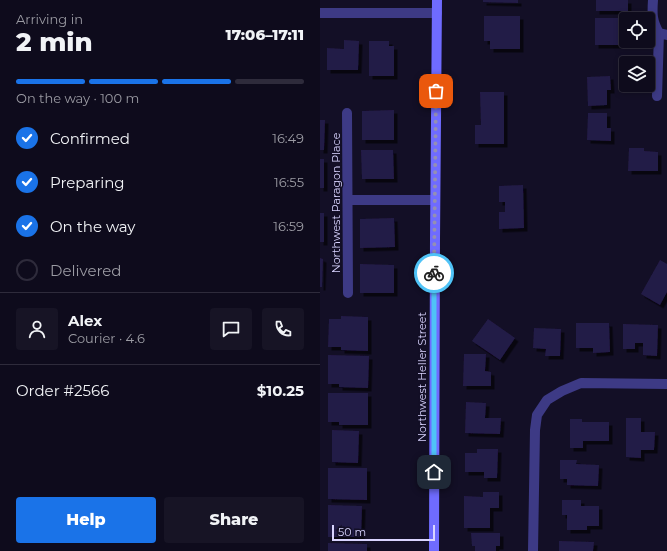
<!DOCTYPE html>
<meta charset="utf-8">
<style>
:root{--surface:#0e0b1c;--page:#171425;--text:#f1f3f6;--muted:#9b9ba3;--line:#2e2b3b;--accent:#1a73e8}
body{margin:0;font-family:Montserrat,sans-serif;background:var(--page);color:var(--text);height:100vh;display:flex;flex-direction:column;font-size:15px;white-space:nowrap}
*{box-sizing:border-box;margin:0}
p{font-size:13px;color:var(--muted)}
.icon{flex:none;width:22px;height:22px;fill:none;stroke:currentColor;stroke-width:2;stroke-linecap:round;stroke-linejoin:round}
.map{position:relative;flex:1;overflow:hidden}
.panel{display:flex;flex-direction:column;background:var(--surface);width:320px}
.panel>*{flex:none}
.buttons{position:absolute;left:299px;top:12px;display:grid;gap:8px}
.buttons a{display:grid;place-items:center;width:36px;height:36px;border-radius:4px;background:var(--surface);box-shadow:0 2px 6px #0003,0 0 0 1px var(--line);font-size:20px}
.scale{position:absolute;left:12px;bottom:10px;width:103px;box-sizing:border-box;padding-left:4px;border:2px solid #d9d4ff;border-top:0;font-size:11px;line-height:14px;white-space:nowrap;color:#d9d4ff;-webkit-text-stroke:3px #130f26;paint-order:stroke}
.pin{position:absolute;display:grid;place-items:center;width:34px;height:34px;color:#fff;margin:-17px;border-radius:8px;box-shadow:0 2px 6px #0006}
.courier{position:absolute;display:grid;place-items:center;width:40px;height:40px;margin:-20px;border:3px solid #4fc3f7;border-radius:50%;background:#fff;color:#222;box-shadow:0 1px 5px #0007}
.overview em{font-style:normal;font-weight:800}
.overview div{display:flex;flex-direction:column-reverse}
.overview{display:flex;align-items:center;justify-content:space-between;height:68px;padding:0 16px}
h1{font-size:26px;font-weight:800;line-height:30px}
.bar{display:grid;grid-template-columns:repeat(4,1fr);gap:6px 4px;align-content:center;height:48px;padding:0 16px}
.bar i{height:5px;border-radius:3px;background:var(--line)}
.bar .selected{background:var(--accent)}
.bar p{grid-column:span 4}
.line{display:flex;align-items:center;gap:10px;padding:0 16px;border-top:1px solid var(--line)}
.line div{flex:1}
.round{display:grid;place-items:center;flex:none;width:42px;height:42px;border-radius:4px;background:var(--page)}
ol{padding:0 16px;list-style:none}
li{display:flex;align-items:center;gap:12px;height:44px}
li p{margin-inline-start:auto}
li .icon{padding:4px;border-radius:50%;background:var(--accent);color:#fff;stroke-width:4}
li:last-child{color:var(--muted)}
li i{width:22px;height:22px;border:2px solid var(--line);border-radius:50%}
.cta{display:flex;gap:8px;margin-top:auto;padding:8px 16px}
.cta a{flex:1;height:46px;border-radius:4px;background:var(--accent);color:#fff;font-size:16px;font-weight:800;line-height:46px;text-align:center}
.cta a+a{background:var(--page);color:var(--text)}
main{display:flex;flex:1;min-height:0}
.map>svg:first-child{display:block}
.building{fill:#241b47;filter:url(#shadow)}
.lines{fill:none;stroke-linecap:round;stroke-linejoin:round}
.street{stroke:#3d3a85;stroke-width:10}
.secondary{stroke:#6f6bff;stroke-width:10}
.done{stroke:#948fb3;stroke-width:4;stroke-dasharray:0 7.2}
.route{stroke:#4fc3f7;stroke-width:5}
.labels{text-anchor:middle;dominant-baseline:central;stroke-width:3;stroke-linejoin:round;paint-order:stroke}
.street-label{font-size:11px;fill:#d9d4ff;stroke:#130f26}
</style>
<main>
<section class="panel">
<div class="overview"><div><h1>2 min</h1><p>Arriving in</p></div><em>17:06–17:11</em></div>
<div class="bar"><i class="selected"></i><i class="selected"></i><i class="selected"></i><i></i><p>On the way · 100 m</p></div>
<ol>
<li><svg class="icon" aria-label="check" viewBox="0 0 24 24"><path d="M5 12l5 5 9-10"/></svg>Confirmed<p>16:49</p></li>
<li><svg class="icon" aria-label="check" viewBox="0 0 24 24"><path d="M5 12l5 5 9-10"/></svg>Preparing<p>16:55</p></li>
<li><svg class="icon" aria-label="check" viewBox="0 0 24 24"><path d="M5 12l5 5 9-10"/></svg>On the way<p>16:59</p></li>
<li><i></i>Delivered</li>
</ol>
<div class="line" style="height:72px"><a class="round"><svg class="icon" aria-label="person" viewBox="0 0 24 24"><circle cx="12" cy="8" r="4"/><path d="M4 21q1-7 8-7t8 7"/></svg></a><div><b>Alex</b><p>Courier · 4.6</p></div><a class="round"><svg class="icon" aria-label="chat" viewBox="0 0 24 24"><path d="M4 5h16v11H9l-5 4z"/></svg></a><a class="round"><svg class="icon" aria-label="phone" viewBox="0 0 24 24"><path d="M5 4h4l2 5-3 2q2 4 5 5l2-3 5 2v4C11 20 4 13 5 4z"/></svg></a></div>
<div class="line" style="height:52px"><div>Order #2566</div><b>$10.25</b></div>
<div class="cta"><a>Help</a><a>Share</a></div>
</section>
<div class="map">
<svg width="347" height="551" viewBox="0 0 347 551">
<defs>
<filter id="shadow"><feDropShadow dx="3.5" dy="3.5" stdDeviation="0" flood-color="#0009"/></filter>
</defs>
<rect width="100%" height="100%" fill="#130f26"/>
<path class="building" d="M163 0H198V3L163 2Z
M276 0H308V11H276Z
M164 16H200V49H170V41H164Z
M275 18H306V41H307V45H275Z
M24 40 39 41 38 70H7V48L24 49Z
M49 41H69V46H74V76H49Z
M290 76 291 90H287V105L268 106 267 77Z
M160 92H184V144H155V125H161Z
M74 110V140H42V111Z
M268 113H287V128H291V141L267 140Z
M0 120H5L4 150H0Z
M309 148H324V151L338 152V171H308Z
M41 150H73L74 179H42Z
M0 159H4V188H0Z
M203 185 204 228 179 229V212H185V202H179V186Z
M0 213H4V242H0Z
M74 218 75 247 40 248V219Z
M0 258 3 259 2 287H0Z
M340 260 347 264V292L340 305 321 294Z
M40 264 74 265V293H40Z
M21 316 48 317V351L21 350V347H8L9 319H21Z
M168 319 195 338 180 360 152 341Z
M256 323H289L290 352 273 353V348H256Z
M303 324 338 325 337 356 323 355V343H315V349H303Z
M214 328 241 329 240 356H225L226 349 213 348Z
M144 354H166L165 371 171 372V386H143Z
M8 355 49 356 48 388 19 387V384H8Z
M8 393H48V425H19V422H8Z
M146 402 166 403 165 418H181L180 434 145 433Z
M306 418H321V432H335L334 450H321V458L306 457Z
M250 419H262V422H289V441H263V448H250Z
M12 430 39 431 38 463 12 462Z
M157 449H178L177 478H164V472H145V453H157Z
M240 460H257L256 464 279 465 278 486 247 485V479H240Z
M8 468H47V500L8 499Z
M163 492H179V508H170V528H144V496L163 497Z
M242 500H261V506H279V526H267V530H247V515H242Z
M8 505 42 506 41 537H8Z
M151 533H180V546H176V551H155V546H152Z
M239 541 274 542 273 551H239Z
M8 543 47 544V551H8Z"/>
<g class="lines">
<path class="street" d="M333 0C332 14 332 21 339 33L347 35
M0 13H117
M337 96 339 33
M27 113 28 293
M28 200H115
M213 551 215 430 217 415 227 400 242 391 261 383 347 384"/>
<path class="secondary" d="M114 551 115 239 117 0"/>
</g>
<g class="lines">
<path class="done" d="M114 273 116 91"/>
<path class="route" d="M114 472V273"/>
</g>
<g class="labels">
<g class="street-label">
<text transform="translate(16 203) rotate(-90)">Northwest Paragon Place</text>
<text transform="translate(102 377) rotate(-90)">Northwest Heller Street</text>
</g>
</g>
</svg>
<div class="buttons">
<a><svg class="icon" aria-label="locate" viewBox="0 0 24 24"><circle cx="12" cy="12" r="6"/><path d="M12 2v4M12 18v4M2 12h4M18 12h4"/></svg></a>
<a><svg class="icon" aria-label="layers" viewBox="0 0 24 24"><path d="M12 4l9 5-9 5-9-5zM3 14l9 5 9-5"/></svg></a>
</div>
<div class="scale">50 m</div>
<div class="pin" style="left:116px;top:91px;background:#ea580c"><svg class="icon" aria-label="bag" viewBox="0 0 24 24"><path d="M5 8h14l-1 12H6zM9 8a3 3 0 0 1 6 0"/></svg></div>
<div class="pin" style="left:114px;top:472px;background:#1f2937"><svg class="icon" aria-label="home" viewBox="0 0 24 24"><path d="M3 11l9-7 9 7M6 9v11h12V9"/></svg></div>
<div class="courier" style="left:114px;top:273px"><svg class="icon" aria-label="bike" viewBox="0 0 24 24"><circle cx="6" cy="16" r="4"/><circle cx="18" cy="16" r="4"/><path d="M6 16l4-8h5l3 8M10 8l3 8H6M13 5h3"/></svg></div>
</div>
</main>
